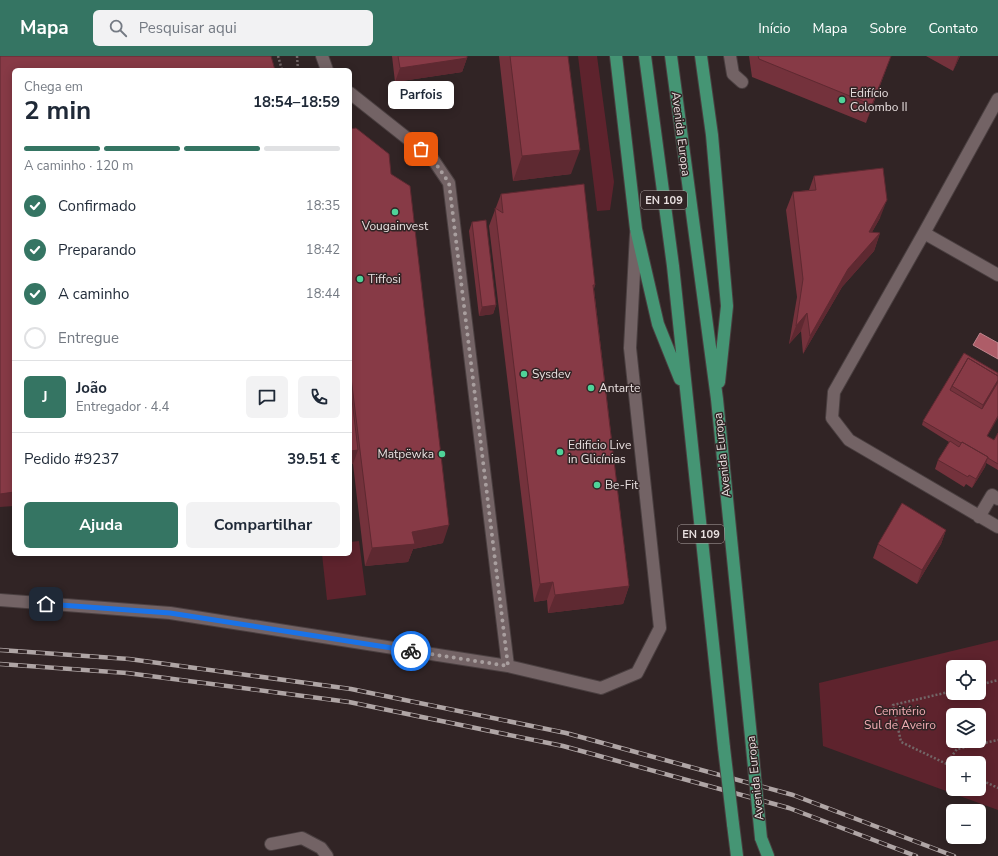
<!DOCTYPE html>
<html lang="pt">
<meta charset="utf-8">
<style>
:root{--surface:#fff;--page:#f2f2f3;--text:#1f2937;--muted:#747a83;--line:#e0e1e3;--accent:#357563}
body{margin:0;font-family:"Nunito Sans",sans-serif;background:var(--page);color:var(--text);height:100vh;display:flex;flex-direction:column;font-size:15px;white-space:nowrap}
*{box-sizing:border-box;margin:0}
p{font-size:13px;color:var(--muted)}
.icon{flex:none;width:22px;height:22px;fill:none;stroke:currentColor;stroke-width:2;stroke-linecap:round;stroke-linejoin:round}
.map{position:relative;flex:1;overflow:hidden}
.drawer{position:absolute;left:12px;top:12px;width:340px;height:488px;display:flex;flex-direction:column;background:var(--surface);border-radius:6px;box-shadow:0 2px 10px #0003}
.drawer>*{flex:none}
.buttons{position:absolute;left:946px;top:604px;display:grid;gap:8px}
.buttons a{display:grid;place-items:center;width:40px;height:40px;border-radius:6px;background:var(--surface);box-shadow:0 2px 10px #0003;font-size:20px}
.pin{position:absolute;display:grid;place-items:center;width:34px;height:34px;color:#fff;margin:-17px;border-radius:8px;box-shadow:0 2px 6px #0006}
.courier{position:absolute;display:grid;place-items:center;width:40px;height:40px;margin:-20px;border:3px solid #1a73e8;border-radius:50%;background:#fff;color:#222;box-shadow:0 1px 5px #0007}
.bubble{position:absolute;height:28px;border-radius:6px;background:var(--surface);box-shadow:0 2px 10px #0003;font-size:13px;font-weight:700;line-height:28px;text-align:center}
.overview em{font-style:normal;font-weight:700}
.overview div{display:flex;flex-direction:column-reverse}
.overview{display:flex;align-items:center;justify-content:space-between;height:68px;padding:0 12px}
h1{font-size:26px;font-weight:700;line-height:30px}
.bar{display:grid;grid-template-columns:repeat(4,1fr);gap:6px 4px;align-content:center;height:48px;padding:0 12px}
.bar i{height:5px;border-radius:3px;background:var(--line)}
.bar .selected{background:var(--accent)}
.bar p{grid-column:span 4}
.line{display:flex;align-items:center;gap:10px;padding:0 12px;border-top:1px solid var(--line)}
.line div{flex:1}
.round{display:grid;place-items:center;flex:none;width:42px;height:42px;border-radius:6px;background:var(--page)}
ol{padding:0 12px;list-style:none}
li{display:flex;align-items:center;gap:12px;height:44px}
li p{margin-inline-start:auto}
li .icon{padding:4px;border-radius:50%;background:var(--accent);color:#fff;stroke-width:4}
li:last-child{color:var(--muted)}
li i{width:22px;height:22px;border:2px solid var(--line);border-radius:50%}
.primary-button{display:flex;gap:8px;margin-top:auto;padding:8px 12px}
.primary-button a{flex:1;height:46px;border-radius:6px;background:var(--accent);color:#fff;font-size:16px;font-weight:700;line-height:46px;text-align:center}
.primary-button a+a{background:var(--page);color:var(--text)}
header{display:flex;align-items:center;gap:24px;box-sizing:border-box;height:56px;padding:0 20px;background:var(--accent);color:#fff}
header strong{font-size:19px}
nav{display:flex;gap:22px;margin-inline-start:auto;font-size:14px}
.search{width:280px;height:36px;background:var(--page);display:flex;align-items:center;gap:10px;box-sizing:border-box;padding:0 14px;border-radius:6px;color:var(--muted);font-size:15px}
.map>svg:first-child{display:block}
.green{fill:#5e232d;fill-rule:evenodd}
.water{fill:#ae5d68;stroke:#bf848c}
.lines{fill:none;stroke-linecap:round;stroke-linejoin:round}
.minor-casing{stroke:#4a3f40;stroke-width:14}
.major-casing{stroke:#4a3f40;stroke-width:14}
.path{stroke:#736768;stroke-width:2.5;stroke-dasharray:2 2;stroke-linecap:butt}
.minor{stroke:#736365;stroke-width:12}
.major{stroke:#459574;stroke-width:12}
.rail-casing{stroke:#afa5a5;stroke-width:4.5}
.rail{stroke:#312425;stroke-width:3;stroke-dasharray:9;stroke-linecap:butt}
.major-bridge-casing{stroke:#4a3f40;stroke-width:14;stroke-linecap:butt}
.major-bridge{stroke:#459574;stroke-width:12}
.wall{fill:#74323c}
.shaded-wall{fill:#5e2931}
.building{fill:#873a46;stroke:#5e2931}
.done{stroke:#a89e9e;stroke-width:4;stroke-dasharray:0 7.2}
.route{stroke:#1a73e8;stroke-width:5}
.poi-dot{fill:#4fd399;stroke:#312425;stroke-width:1.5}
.labels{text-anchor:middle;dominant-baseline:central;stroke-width:3;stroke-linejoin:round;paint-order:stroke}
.shield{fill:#312425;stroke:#b1a7a7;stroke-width:1}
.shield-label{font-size:11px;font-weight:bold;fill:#e8dfdf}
.poi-label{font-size:12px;fill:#e8dfdf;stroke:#312425;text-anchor:start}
.street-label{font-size:12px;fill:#e8dfdf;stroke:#312425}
.park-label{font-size:12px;fill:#f1acb3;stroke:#312425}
</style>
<header>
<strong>Mapa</strong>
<div class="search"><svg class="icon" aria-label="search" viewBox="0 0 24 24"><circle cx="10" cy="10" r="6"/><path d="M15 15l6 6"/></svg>Pesquisar aqui</div>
<nav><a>Início</a><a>Mapa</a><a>Sobre</a><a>Contato</a></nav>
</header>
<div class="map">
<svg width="998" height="800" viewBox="0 0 998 800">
<rect width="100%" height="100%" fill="#312425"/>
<path class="green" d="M578 0H597L614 126 610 154 597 155Z
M359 485 366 539 327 544 322 498H350V486Z
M998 584V754L823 690 819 627ZM953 611H979V637H953ZM953 659H979V685H953ZM953 707H979V733H953Z"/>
<path class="water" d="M980 277 998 287V303L973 289Z"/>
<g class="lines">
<defs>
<path id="minor" d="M322 0 327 14
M730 0 733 18 742 26
M350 37 432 102 449 127 508 610
M998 43 924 177 834 336 832 362 849 384 998 471
M924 177 998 219
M979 461 992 439 998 443
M0 544 170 557 508 610 601 632 637 617 660 572 630 292 636 178
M271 788 302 782 321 792 327 800"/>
<path id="major" d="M616 0 636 173 658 268 680 323
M645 0 673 210 724 692
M671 0 717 343 752 691
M701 0 712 79 727 250 719 326
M733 768 737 800
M761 782 768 800"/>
</defs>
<use href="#minor" class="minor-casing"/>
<use href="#major" class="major-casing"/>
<path class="path" d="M278 0 282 14
M297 0 298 14
M979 629 998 624
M953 635 893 649 901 686 953 711
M946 708 957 693 998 684
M979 723 998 732"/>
<use href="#minor" class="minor"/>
<use href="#major" class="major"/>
<defs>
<path id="rail" d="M0 594 129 603 351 633 566 677 793 739 954 800
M0 608 127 617 349 646 563 690 789 752 916 800"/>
</defs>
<use href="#rail" class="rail-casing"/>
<use href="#rail" class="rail"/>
<defs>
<path id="major-bridge" d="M752 691 761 782
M724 692 733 768"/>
</defs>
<use href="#major-bridge" class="major-bridge-casing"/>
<use href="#major-bridge" class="major-bridge"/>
</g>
<path class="wall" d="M392 0H467V2L462 16 395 26Z
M499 0H568L571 118 513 125Z
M749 0H891L866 67 752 21Z
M926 0H960L953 15Z
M350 73 391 118 443 487 413 493 408 506 365 510 353 408H350Z
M814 120 880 162 872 176 880 177 874 195 842 231 803 298 801 275 789 288 797 241 786 154 793 136 809 134Z
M501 138 595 229 594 233 629 530 623 548 548 557 547 544 534 546 489 170Z
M472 166 496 249 493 258 479 260 469 175Z
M964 297 998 317 987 380 994 384 998 377V414L986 407 985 411 972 432 966 428 964 431 935 413 938 404 949 386 922 369 923 365Z
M946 474 941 488 917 528 873 502 878 488Z"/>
<path class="shaded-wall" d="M891 0 866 67 872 49Z
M958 0H960L953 15 958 1Z
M467 2 462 16 395 26 400 12Z
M580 94 571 118 513 125 522 100Z
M887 144 880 162 862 194 869 176Z
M880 177 874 195 842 231 803 298 810 280 848 213Z
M496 249 493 258 479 260 482 251Z
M807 257 801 275 789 288 796 270Z
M998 324V326L980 358 983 349Z
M998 360V362L985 384 987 380Z
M358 394 353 408H350V395Z
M988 401 985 411 972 432 976 423Z
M14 436V450L0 451V438Z
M449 469 443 487 413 493 408 506 365 510 372 492 412 476Z
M946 474 941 488 917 528 922 514Z
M553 526 547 544 534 546 540 528Z
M629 530 623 548 548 557 555 539Z"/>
<path class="building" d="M0 0H271L275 14H14V436L0 438Z
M398 0H467V2L400 12Z
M510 0H568L580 94 522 100Z
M758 0H891L872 49 759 3Z
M356 72 389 98 391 118 410 130 449 469 412 476 415 488 372 492 350 313V73Z
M883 112 887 144 869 176 880 177 848 213 810 280 807 257 796 270 803 223 793 136 816 134 814 120Z
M584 128 595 229H593L629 530 555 539 553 526 540 528 495 152 503 157 501 138Z
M486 164 496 249 482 251 472 166Z
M964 297 998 317V320L968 302 952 330 950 334 982 353 998 326V360L987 380 994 384 998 377V408L988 402V401L962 386 961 387 923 365Z
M968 302 998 320V324L983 349 952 330Z
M350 327 358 394 350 395Z
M950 385 959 391 962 386 988 401 976 423 969 419 968 421 938 404Z
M902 447 946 474 922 514 878 488Z"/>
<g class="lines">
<path class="done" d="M411 595 508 610 449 127 432 102 421 93"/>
<path class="route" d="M46 548 170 557 411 595"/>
</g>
<g class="poi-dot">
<circle cx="842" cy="44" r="4"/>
<circle cx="395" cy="156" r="4"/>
<circle cx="360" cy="223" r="4"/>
<circle cx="524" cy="318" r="4"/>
<circle cx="591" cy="332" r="4"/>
<circle cx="560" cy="396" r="4"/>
<circle cx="442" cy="398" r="4"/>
<circle cx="597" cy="429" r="4"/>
</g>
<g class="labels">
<g class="shield">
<rect x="641" y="135" width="46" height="18" rx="3"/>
<rect x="678" y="469" width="46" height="18" rx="3"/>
</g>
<g class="shield-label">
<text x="664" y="144">EN 109</text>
<text x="701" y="478">EN 109</text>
</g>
<g class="poi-label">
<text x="850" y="37">Edifício<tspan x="850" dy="14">Colombo II</tspan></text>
<text x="395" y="170" text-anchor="middle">Vougainvest</text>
<text x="368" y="223">Tiffosi</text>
<text x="532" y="318">Sysdev</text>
<text x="599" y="332">Antarte</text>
<text x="568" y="389">Edificio Live<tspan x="568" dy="14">in Glicínias</tspan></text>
<text x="434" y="398" text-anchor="end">Matpëwka</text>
<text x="605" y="429">Be-Fit</text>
</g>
<g class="street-label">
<text transform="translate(681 78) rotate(83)">Avenida Europa</text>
<text transform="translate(722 399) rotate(-96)">Avenida Europa</text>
<text transform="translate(755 722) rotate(-96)">Avenida Europa</text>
</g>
<g class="park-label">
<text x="900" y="655">Cemitério<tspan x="900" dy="14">Sul de Aveiro</tspan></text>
</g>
</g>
</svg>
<div class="buttons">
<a><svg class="icon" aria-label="locate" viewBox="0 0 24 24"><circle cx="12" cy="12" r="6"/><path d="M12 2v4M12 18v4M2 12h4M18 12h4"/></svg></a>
<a><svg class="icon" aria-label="layers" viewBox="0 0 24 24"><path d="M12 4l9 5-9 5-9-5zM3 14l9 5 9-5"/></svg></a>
<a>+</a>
<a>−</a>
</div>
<div class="pin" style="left:421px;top:93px;background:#ea580c"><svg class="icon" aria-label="bag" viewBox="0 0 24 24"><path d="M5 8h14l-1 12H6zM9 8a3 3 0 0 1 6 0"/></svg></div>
<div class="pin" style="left:46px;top:548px;background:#1f2937"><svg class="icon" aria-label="home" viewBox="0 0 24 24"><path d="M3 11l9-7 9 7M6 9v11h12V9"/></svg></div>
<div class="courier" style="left:411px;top:595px"><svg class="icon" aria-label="bike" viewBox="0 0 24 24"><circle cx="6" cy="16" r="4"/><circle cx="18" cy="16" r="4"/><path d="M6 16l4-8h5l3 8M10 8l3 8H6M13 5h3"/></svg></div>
<div class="bubble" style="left:388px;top:25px;width:66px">Parfois</div>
<section class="drawer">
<div class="overview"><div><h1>2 min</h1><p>Chega em</p></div><em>18:54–18:59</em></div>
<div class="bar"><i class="selected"></i><i class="selected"></i><i class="selected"></i><i></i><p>A caminho · 120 m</p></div>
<ol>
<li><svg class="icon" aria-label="check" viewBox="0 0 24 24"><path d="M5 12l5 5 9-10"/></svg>Confirmado<p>18:35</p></li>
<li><svg class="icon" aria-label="check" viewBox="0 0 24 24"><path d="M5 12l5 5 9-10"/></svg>Preparando<p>18:42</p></li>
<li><svg class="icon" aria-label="check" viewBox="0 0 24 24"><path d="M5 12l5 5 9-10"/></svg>A caminho<p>18:44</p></li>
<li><i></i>Entregue</li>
</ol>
<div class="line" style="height:72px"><b class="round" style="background:var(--accent);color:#fff">J</b><div><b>João</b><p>Entregador · 4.4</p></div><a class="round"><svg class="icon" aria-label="chat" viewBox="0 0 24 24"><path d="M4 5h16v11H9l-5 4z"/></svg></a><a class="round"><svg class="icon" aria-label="phone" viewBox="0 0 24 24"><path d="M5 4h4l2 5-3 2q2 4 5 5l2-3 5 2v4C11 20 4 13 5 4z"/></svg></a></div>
<div class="line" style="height:52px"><div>Pedido #9237</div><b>39.51 €</b></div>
<div class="primary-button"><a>Ajuda</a><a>Compartilhar</a></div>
</section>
</div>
